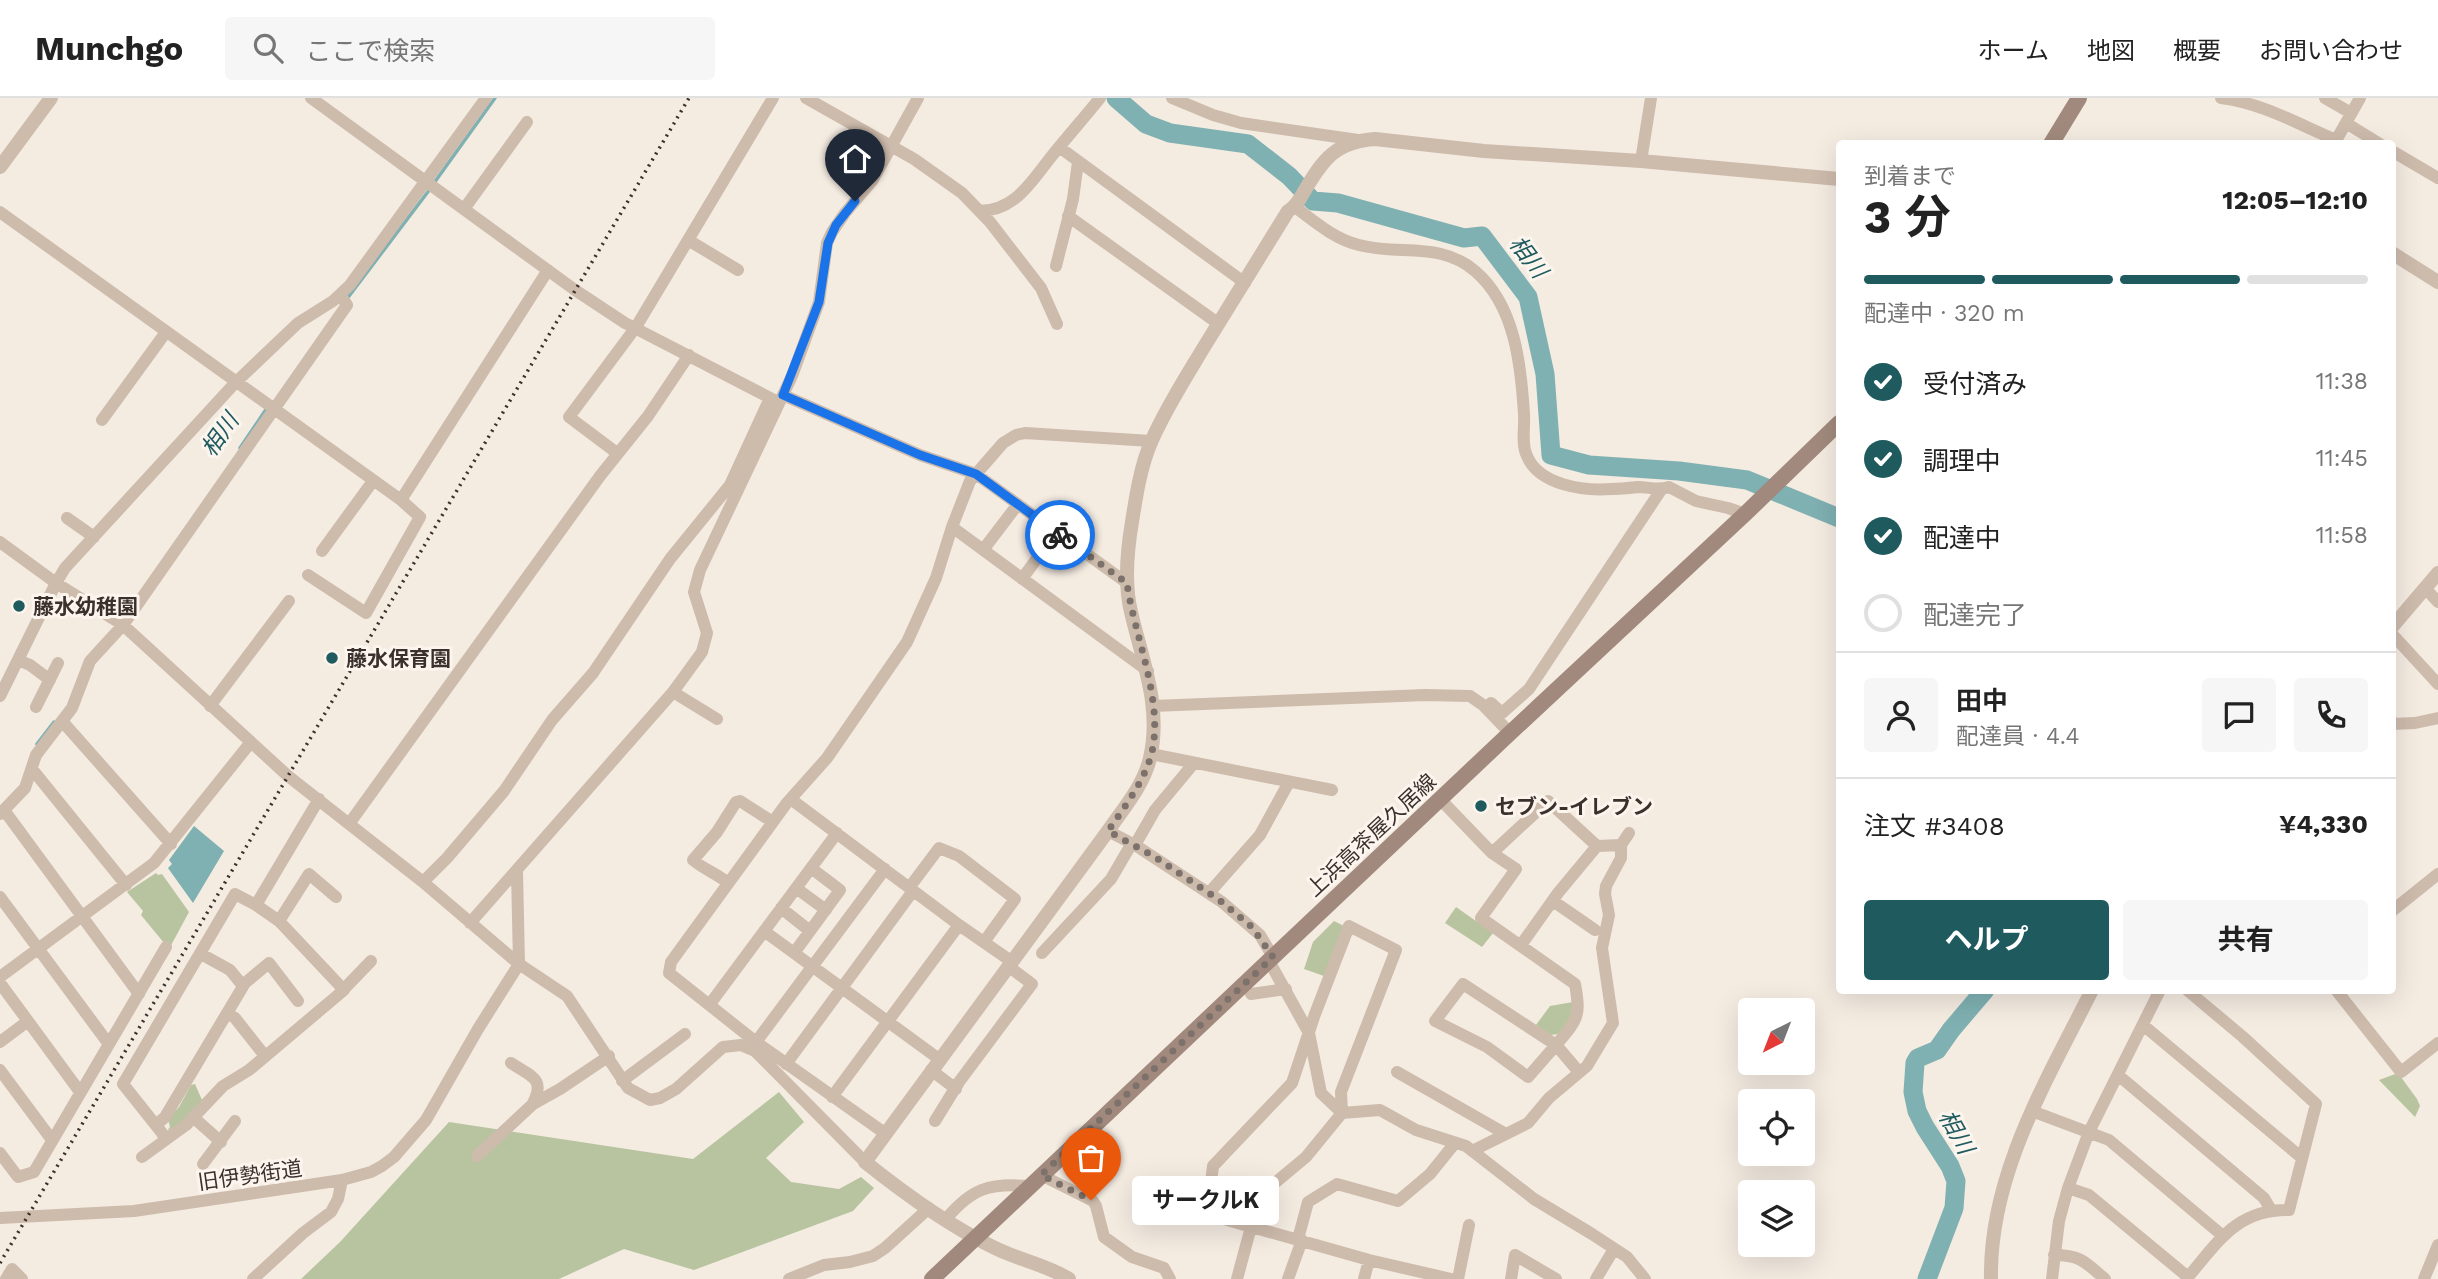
<!DOCTYPE html>
<html lang="ja">
<meta charset="utf-8">
<style>
:root{--surface:#fff;--page:#f6f6f6;--text:#222;--muted:#767676;--line:#e0e0e0;--accent:#1f5a5e}
body{margin:0;font-family:"Work Sans","Noto Sans JP",sans-serif;background:var(--page);color:var(--text);height:100vh;display:flex;flex-direction:column;font-size:26px;white-space:nowrap}
*{box-sizing:border-box;margin:0}
p{font-size:23px;color:var(--muted)}
.icon{flex:none;width:38px;height:38px;fill:none;stroke:currentColor;stroke-width:2;stroke-linecap:round;stroke-linejoin:round}
.map{position:relative;flex:1;overflow:hidden}
.drawer{position:absolute;left:1836px;top:42px;width:560px;height:854px;display:flex;flex-direction:column;background:var(--surface);border-radius:7px;box-shadow:0 7px 28px #0002}
.drawer>*{flex:none}
.needle{width:46px;rotate:222deg}
.buttons{position:absolute;left:1738px;top:900px;display:grid;gap:14px}
.buttons a{display:grid;place-items:center;width:77px;height:77px;border-radius:7px;background:var(--surface);box-shadow:0 7px 28px #0002;font-size:35px}
.pin{position:absolute;display:grid;place-items:center;width:60px;height:60px;color:#fff;margin:-72px -30px;border-radius:50% 50% 50% 0;rotate:-45deg;box-shadow:0 0 7px #0007}
.pin .icon{rotate:45deg}
.courier{position:absolute;display:grid;place-items:center;width:70px;height:70px;margin:-35px;border:5px solid #1a73e8;border-radius:50%;background:#fff;color:#222;box-shadow:0 2px 9px #0007}
.bubble{position:absolute;height:49px;border-radius:7px;background:var(--surface);box-shadow:0 7px 28px #0002;font-size:23px;font-weight:700;line-height:49px;text-align:center}
.summary em{font-style:normal;font-weight:700}
.summary div{display:flex;flex-direction:column-reverse}
.summary{display:flex;align-items:center;justify-content:space-between;height:119px;padding:0 28px}
h1{font-size:46px;font-weight:700;line-height:52px}
.bar{display:grid;grid-template-columns:repeat(4,1fr);gap:10px 7px;align-content:center;height:84px;padding:0 28px}
.bar i{height:9px;border-radius:5px;background:var(--line)}
.bar .active{background:var(--accent)}
.bar p{grid-column:span 4}
.line{display:flex;align-items:center;gap:18px;padding:0 28px;border-top:2px solid var(--line)}
.line div{flex:1}
.round{display:grid;place-items:center;flex:none;width:74px;height:74px;border-radius:7px;background:var(--page)}
ol{padding:0 28px;list-style:none}
li{display:flex;align-items:center;gap:21px;height:77px}
li p{margin-inline-start:auto}
li .icon{padding:7px;border-radius:50%;background:var(--accent);color:#fff;stroke-width:4}
li:last-child{color:var(--muted)}
li i{width:38px;height:38px;border:4px solid var(--line);border-radius:50%}
.cta{display:flex;gap:14px;margin-top:auto;padding:14px 28px}
.cta a{flex:1;height:80px;border-radius:7px;background:var(--accent);color:#fff;font-size:28px;font-weight:700;line-height:80px;text-align:center}
.cta a+a{background:var(--page);color:var(--text)}
header{display:flex;align-items:center;gap:42px;box-sizing:border-box;height:98px;padding:0 35px;background:var(--surface);border-bottom:2px solid var(--line)}
header strong{font-size:33px}
nav{display:flex;gap:38px;margin-inline-start:auto;font-size:24px}
.search{width:490px;height:63px;background:var(--page);display:flex;align-items:center;gap:18px;box-sizing:border-box;padding:0 24px;border-radius:7px;color:var(--muted);font-size:26px}
.map>svg:first-child{display:block}
.green{fill:#b8c4a0}
.water{fill:#7fb0b2}
.lines{fill:none;stroke-linecap:round;stroke-linejoin:round}
.stream{stroke:#7fb0b2;stroke-width:3.5}
.river{stroke:#7fb0b2;stroke-width:19}
.minor{stroke:#cdbbac;stroke-width:12}
.tertiary{stroke:#cdbbac;stroke-width:14}
.secondary{stroke:#a18a7d;stroke-width:16}
.rail{stroke:#3b302b;stroke-width:3.5;stroke-dasharray:2 5;stroke-linecap:butt}
.done{stroke:#7c716b;stroke-width:7;stroke-dasharray:0 12.6}
.route{stroke:#1a73e8;stroke-width:9}
.poi-dot{fill:#1f5a5e;stroke:#fbf5ee;stroke-width:2.5}
.labels{text-anchor:middle;dominant-baseline:central;stroke-width:6;stroke-linejoin:round;paint-order:stroke}
.poi-label{font-size:21px;font-weight:bold;fill:#3b302b;stroke:#fbf5ee;text-anchor:start}
.street-label{font-size:21px;fill:#3b302b;stroke:#fbf5ee}
.water-label{font-size:23px;font-style:italic;fill:#1f5a5e;stroke:#fbf5ee}
</style>
<header>
<strong>Munchgo</strong>
<div class="search"><svg class="icon" aria-label="search" viewBox="0 0 24 24"><circle cx="10" cy="10" r="6"/><path d="M15 15l6 6"/></svg>ここで検索</div>
<nav><a>ホーム</a><a>地図</a><a>概要</a><a>お問い合わせ</a></nav>
</header>
<div class="map">
<svg width="2438" height="1181" viewBox="0 0 2438 1181">
<rect width="100%" height="100%" fill="#f4ebe1"/>
<path class="green" d="M156 775 158 777 162 776 189 814 169 851 141 817 143 813 127 794Z
M1456 809 1493 835 1482 849 1445 825Z
M1334 823 1344 828 1324 878 1304 871 1313 844Z
M1573 904C1575 916 1566 927 1558 936L1551 937 1536 927 1550 908Z
M2398 975 2417 1001 2420 1008 2415 1019 2379 982Z
M195 986 202 1002 184 1024 167 1033 170 1029 168 1021 179 1009 191 987Z
M779 994 804 1024 766 1060 791 1084 839 1091 861 1079 874 1090 853 1113 694 1172 624 1151 559 1181H301L340 1144 449 1024 693 1061Z"/>
<path class="water" d="M194 728 224 753 193 805 168 770 172 766 169 762Z"/>
<g class="lines">
<path class="stream" d="M434 85 495 0
M346 202 430 91
M240 350 267 310
M37 646 54 624"/>
<path class="river" d="M1116 0 1146 26 1170 35 1248 46 1289 78 1313 103 1338 105 1464 140 1482 138 1528 199 1545 276 1551 357 1589 367 1679 373 1747 382 1839 420
M1927 1181 1954 1110 1956 1083 1950 1068 1925 1029 1917 1013 1913 994 1915 965 1918 960 1937 952 1951 932 1985 892"/>
<path class="minor" d="M311 0 575 192 625 225 776 303
M806 0 914 61 962 95 990 124 1041 190 1057 226
M1172 0 1213 17 1241 25 1358 42
M2221 0C2262 5 2298 26 2336 42
M2325 0 2351 15
M2346 25 2380 46
M2334 46 2360 0
M1059 49 1245 185
M2392 53 2438 80
M1641 63 1651 0
M1295 109C1315 124 1334 141 1359 147 1400 158 1440 143 1475 173 1515 207 1521 267 1524 316 1525 329 1521 346 1527 358 1539 387 1583 393 1611 391 1620 391 1629 390 1638 389 1649 389 1658 393 1669 389L1696 403 1728 410 1745 416
M464 111 527 24
M979 113C1015 113 1031 84 1051 59 1067 39 1084 20 1100 0
M0 114 401 402 420 419 366 515 308 477
M1068 118 1219 226
M688 142 738 172
M1056 168 1073 101 1078 64
M783 297 920 357 976 376 1127 485
M102 322 166 234
M617 355 569 319 636 229 773 0
M401 402 548 172
M67 420 94 439
M952 429 1148 573
M0 444 56 485 123 527 288 678 423 784 519 866 567 898 628 990 650 1002 660 1000 676 991 723 949 741 947 755 953 865 1064
M983 452 1018 406
M322 453 373 383
M1022 481 1056 434
M2425 490 2438 504
M2392 536 2438 586
M18 562 30 567 50 582
M673 594 717 621
M0 598 56 485 65 470 235 285 298 225 333 203 350 187 486 0
M1491 605 1502 615 1529 591 1661 392
M210 608 289 503
M1153 608 1425 597 1470 598 1483 607 1510 635
M36 609 58 565
M62 623 171 746
M2392 626 2415 625 2438 620
M1151 656 1332 692
M32 671 126 787
M1440 701 1492 755 1516 771 1481 820 1575 886C1581 919 1578 921 1556 947L1463 886 1435 923 1487 949 1528 979 1556 947 1579 974
M792 702 959 827 1011 863
M4 712 139 896
M0 716 25 690 36 657 72 610 90 563 123 527 347 207 340 197
M349 726 600 378 648 318 689 257
M1108 733 1135 747 1222 804 1260 837 1273 859
M1135 747 1155 712 1194 665
M1492 755 1548 703 1597 748
M423 784 447 760 504 693 552 622 593 575 670 461 730 387 770 300
M728 785C716 775 705 772 693 762L717 734 736 704 740 703 773 724
M796 790 826 812
M909 790 939 750 959 758 1015 801 984 844
M1209 795 1260 737 1289 684
M0 799 108 945
M1553 803 1595 832
M781 810 810 833
M2392 813 2438 776
M279 823 309 776 336 799
M470 825 673 594 702 554 707 535 694 494 700 472 792 278 819 204 827 145 832 134 845 115 872 83 918 0
M764 833 939 961
M1521 847 1558 795 1597 748 1621 747
M794 855 840 792 811 770
M1042 855 1111 781 1132 745
M201 856 230 872 243 888
M1269 863 1309 935 1321 995 1342 1015
M0 879 154 765 251 644
M0 885 80 994
M344 891 371 863
M2160 892 2089 1034 2068 1090 2089 1097 2188 1179C2218 1144 2237 1111 2289 1112L2316 1006 2243 939 2187 892
M2336 892 2401 974 2438 945
M1251 896 1286 891
M710 906 837 735
M227 915 235 920 265 958
M2143 927 2302 1060
M0 944 28 923
M755 950 756 944 885 771
M511 965C530 978 546 980 533 1005
M786 966 913 793
M0 972 52 1042
M931 972 956 991
M1397 974 1504 1035
M2118 977 2264 1100 2271 1112
M622 983 685 936
M832 999 959 827
M2032 1013 2109 1042 2223 1138
M1342 1015 1341 994 1396 852 1349 828 1315 916 1292 985 1213 1068 1209 1100 1220 1120 1369 1162 1451 1181
M193 1019 221 1044
M935 1023 959 984 1032 886 1008 868
M156 1027 165 1019 245 885 269 865 298 903
M886 1036 756 944 669 875 671 864 786 706 827 660 907 544 936 480 952 429 970 383 1003 345 1016 337 1025 335 1151 343
M165 1042 162 1035 123 986 235 796 256 807
M1472 1053 1528 1025 1549 1000 1587 968 1613 925 1602 850 1609 817 1605 796 1606 788 1621 760V747L1629 735
M0 1055 18 1079 34 1074 166 849
M477 1058 533 1006 560 991 609 958
M142 1059 186 1027 223 988 249 972 344 892 279 823 256 807 319 701
M203 1066 235 1023
M1041 1077 1093 1103 1096 1108 1104 1139 1132 1159 1164 1170 1170 1181
M1276 1084 1306 1059 1342 1015 1380 1012 1416 1032 1466 1048 1534 1101 1592 1136 1627 1159 1645 1181
M0 1120 134 1113 342 1082 371 1074 382 1068 394 1059 426 1022 478 931 519 866 517 773
M946 1121C972 1090 989 1085 1029 1088
M1298 1141 1308 1104 1337 1086 1398 1103 1430 1076 1455 1045
M2054 1157C2081 1157 2085 1164 2105 1181
M6 1181 12 1171 22 1181
M253 1181 303 1135 331 1114 338 1101 342 1082
M789 1181 824 1167 850 1164 873 1158 885 1150 929 1110
M1237 1181 1251 1129
M1288 1181 1302 1142
M1364 1181 1369 1162
M1458 1181 1469 1127
M1511 1181 1515 1157 1556 1181
M1596 1181 1614 1151
M2052 1181 2059 1123 2068 1090
M2424 1181 2438 1147"/>
<path class="tertiary" d="M0 69 51 0
M2392 155 2438 184
M2392 529 2438 475
M1069 1181C1047 1167 1019 1162 995 1150 949 1128 905 1096 865 1064L1108 733C1123 711 1144 687 1150 660 1162 609 1142 562 1131 514 1124 485 1127 453 1132 424 1136 398 1141 366 1152 342 1166 310 1186 279 1204 249 1232 204 1260 158 1288 113 1297 108 1300 100 1305 92 1324 60 1336 44 1375 41L1484 53 1641 63 1839 81
M1991 1181C1989 1077 2047 982 2092 892"/>
<path class="secondary" d="M2051 46 2079 0
M932 1181 1510 635 1745 416 1839 325"/>
<path class="rail" d="M0 1165 689 0"/>
</g>
<g class="lines">
<path class="done" d="M1060 437 1127 485C1134 539 1168 611 1149 664 1140 689 1123 711 1108 733L1155 759 1222 804 1252 829 1273 859 1041 1077 1091 1102"/>
<path class="route" d="M855 103 836 127 828 145 819 204 783 297 920 357 976 376 1060 437"/>
</g>
<g class="poi-dot">
<circle cx="19" cy="508" r="7"/>
<circle cx="332" cy="560" r="7"/>
<circle cx="1481" cy="708" r="7"/>
</g>
<g class="labels">
<g class="poi-label">
<text x="33" y="508">藤水幼稚園</text>
<text x="346" y="560">藤水保育園</text>
<text x="1495" y="708">セブン-イレブン</text>
</g>
<g class="street-label">
<text transform="translate(1371 737) rotate(-43)">上浜高茶屋久居線</text>
<text transform="translate(250 1077) rotate(-8)">旧伊勢街道</text>
</g>
<g class="water-label">
<text transform="translate(1528 159) rotate(53)">相川</text>
<text transform="translate(220 337) rotate(-55)">相川</text>
<text transform="translate(1956 1034) rotate(61)">相川</text>
</g>
</g>
</svg>
<div class="buttons">
<a><svg class="needle" viewBox="-14 -14 28 28"><path d="M0-13l5 13h-10z" fill="#e53935"/><path d="M0 13l5-13h-10z" fill="#767676"/></svg></a>
<a><svg class="icon" aria-label="locate" viewBox="0 0 24 24"><circle cx="12" cy="12" r="6"/><path d="M12 2v4M12 18v4M2 12h4M18 12h4"/></svg></a>
<a><svg class="icon" aria-label="layers" viewBox="0 0 24 24"><path d="M12 4l9 5-9 5-9-5zM3 14l9 5 9-5"/></svg></a>
</div>
<div class="pin" style="left:1091px;top:1102px;background:#ea580c"><svg class="icon" aria-label="bag" viewBox="0 0 24 24"><path d="M5 8h14l-1 12H6zM9 8a3 3 0 0 1 6 0"/></svg></div>
<div class="pin" style="left:855px;top:103px;background:#1f2937"><svg class="icon" aria-label="home" viewBox="0 0 24 24"><path d="M3 11l9-7 9 7M6 9v11h12V9"/></svg></div>
<div class="courier" style="left:1060px;top:437px"><svg class="icon" aria-label="bike" viewBox="0 0 24 24"><circle cx="6" cy="16" r="4"/><circle cx="18" cy="16" r="4"/><path d="M6 16l4-8h5l3 8M10 8l3 8H6M13 5h3"/></svg></div>
<div class="bubble" style="left:1132px;top:1078px;width:147px">サークルK</div>
<section class="drawer">
<div class="summary"><div><h1>3 分</h1><p>到着まで</p></div><em>12:05–12:10</em></div>
<div class="bar"><i class="active"></i><i class="active"></i><i class="active"></i><i></i><p>配達中 · 320 m</p></div>
<ol>
<li><svg class="icon" aria-label="check" viewBox="0 0 24 24"><path d="M5 12l5 5 9-10"/></svg>受付済み<p>11:38</p></li>
<li><svg class="icon" aria-label="check" viewBox="0 0 24 24"><path d="M5 12l5 5 9-10"/></svg>調理中<p>11:45</p></li>
<li><svg class="icon" aria-label="check" viewBox="0 0 24 24"><path d="M5 12l5 5 9-10"/></svg>配達中<p>11:58</p></li>
<li><i></i>配達完了</li>
</ol>
<div class="line" style="height:126px"><a class="round"><svg class="icon" aria-label="person" viewBox="0 0 24 24"><circle cx="12" cy="8" r="4"/><path d="M4 21q1-7 8-7t8 7"/></svg></a><div><b>田中</b><p>配達員 · 4.4</p></div><a class="round"><svg class="icon" aria-label="chat" viewBox="0 0 24 24"><path d="M4 5h16v11H9l-5 4z"/></svg></a><a class="round"><svg class="icon" aria-label="phone" viewBox="0 0 24 24"><path d="M5 4h4l2 5-3 2q2 4 5 5l2-3 5 2v4C11 20 4 13 5 4z"/></svg></a></div>
<div class="line" style="height:91px"><div>注文 #3408</div><b>¥4,330</b></div>
<div class="cta"><a>ヘルプ</a><a>共有</a></div>
</section>
</div>
